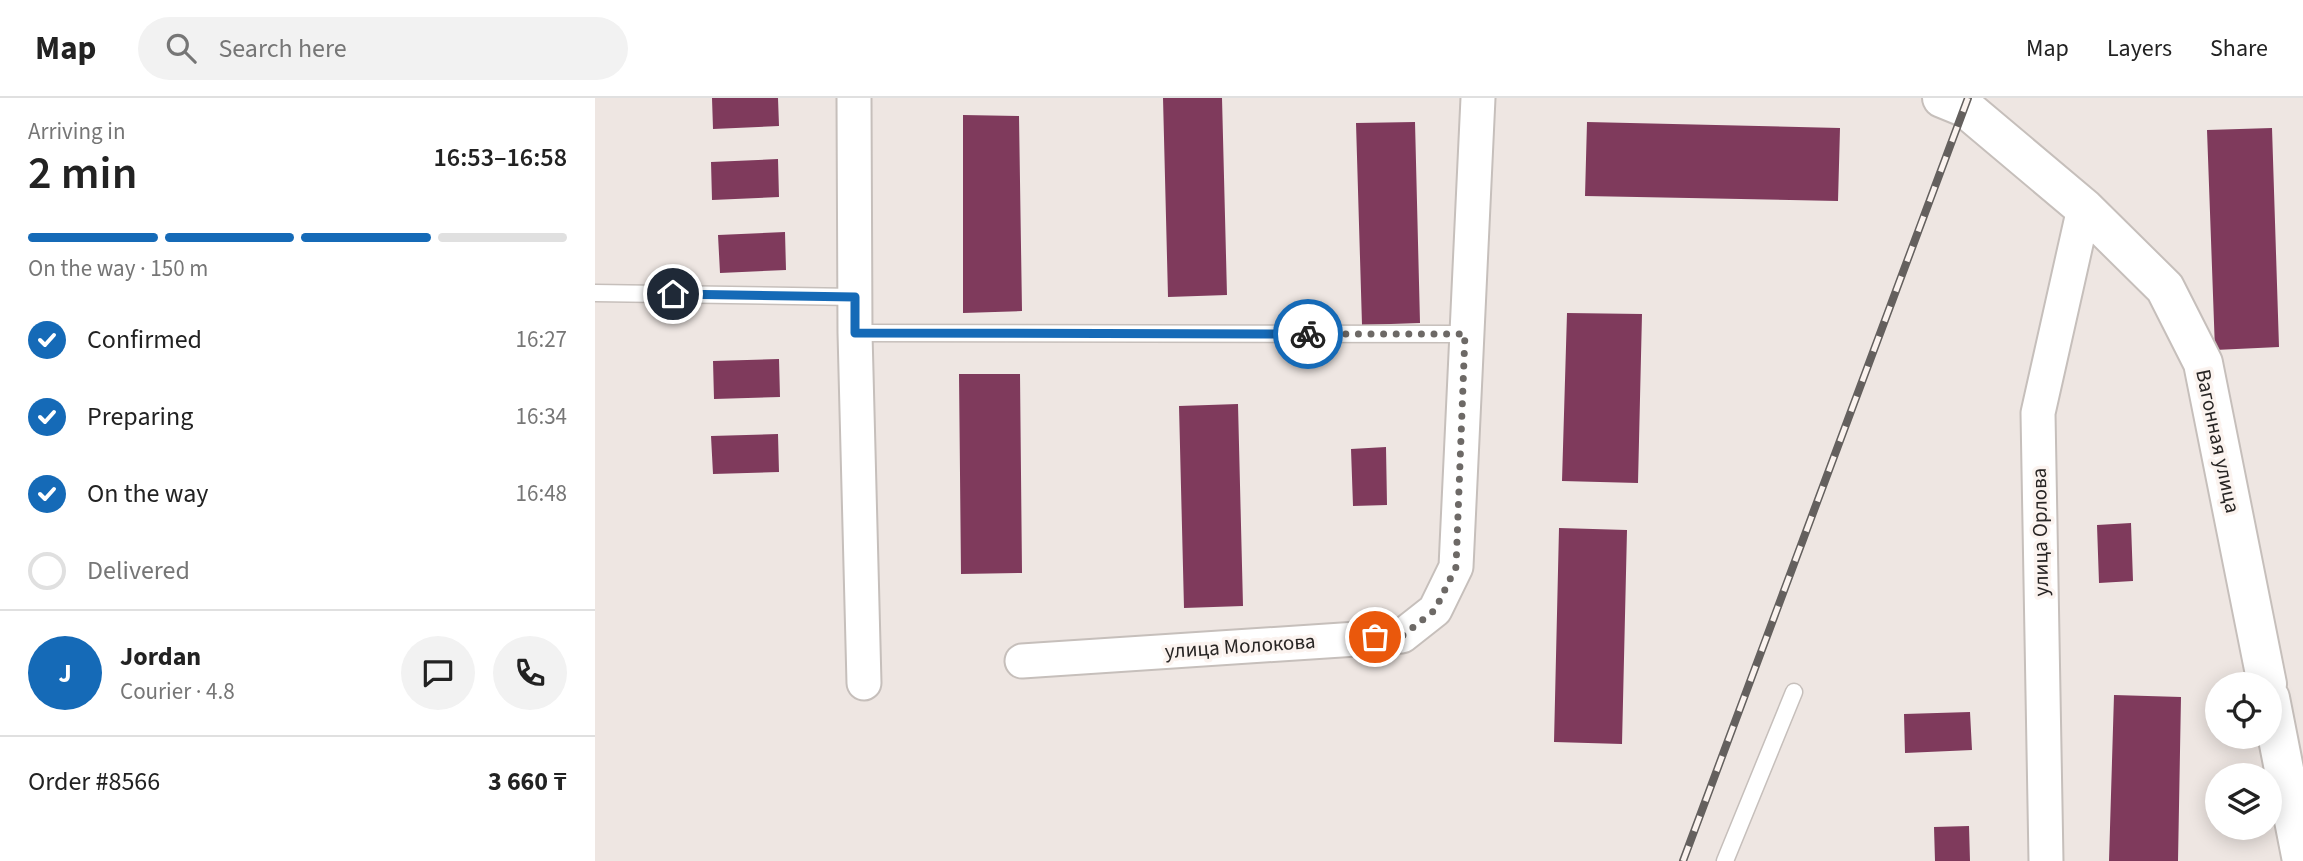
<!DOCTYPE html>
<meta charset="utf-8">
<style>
:root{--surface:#fff;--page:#f2f2f2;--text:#222;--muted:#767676;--line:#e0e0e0;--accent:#156ab7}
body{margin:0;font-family:"Source Sans 3",sans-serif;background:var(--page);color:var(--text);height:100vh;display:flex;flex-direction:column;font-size:26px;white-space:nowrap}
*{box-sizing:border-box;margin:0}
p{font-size:23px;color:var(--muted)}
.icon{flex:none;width:38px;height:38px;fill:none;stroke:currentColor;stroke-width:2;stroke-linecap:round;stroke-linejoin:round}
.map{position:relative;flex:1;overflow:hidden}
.drawer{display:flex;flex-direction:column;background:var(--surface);width:595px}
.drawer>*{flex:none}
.fabs{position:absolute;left:1610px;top:574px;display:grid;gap:14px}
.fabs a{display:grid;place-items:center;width:77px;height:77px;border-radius:50%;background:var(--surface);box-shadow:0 4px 18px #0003;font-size:35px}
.pin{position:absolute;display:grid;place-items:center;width:60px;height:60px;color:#fff;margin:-30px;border:4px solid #fff;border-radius:50%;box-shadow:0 2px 7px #0007}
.courier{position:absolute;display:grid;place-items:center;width:70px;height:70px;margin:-35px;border:5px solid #156ab7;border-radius:50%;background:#fff;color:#222;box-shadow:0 2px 9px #0007}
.overview em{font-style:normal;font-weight:600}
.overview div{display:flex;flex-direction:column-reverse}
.overview{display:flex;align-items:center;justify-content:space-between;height:119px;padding:0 28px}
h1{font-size:46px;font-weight:600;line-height:52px}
.bar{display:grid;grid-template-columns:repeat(4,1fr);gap:10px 7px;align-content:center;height:84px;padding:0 28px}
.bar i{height:9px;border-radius:5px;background:var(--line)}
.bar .selected{background:var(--accent)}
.bar p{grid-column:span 4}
.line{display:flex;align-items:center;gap:18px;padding:0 28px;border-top:2px solid var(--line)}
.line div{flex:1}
.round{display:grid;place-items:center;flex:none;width:74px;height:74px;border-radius:37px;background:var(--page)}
ol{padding:0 28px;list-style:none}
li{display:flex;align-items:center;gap:21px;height:77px}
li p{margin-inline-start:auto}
li .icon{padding:7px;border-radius:50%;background:var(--accent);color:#fff;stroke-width:4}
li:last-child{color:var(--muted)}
li i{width:38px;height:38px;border:4px solid var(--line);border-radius:50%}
header{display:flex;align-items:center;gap:42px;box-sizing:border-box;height:98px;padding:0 35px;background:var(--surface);border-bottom:2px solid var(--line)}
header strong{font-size:33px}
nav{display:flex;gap:38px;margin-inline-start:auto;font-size:24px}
.search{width:490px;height:63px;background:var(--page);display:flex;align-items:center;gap:18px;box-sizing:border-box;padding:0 24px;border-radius:38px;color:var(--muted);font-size:26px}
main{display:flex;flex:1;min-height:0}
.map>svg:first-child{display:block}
.building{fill:#7f3a5c}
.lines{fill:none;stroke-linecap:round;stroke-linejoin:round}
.lane-casing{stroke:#c6bfbb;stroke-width:19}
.street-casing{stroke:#c6bfbb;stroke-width:37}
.secondary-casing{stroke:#c6bfbb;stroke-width:42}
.lane{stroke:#fff;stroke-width:16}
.street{stroke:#fff;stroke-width:33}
.secondary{stroke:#fff;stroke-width:38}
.rail-casing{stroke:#64605e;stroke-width:8}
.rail{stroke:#fbf3ef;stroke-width:5;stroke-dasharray:16;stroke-linecap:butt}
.done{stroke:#6d6966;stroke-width:7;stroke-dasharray:0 12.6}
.route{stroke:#156ab7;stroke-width:9}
.labels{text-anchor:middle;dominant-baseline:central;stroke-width:7;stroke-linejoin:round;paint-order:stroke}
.street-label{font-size:21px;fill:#282524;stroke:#fbf3ef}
</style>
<header>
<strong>Map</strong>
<div class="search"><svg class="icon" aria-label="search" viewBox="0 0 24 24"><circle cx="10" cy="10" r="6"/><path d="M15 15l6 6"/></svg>Search here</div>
<nav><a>Map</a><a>Layers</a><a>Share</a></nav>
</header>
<main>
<section class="drawer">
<div class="overview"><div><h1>2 min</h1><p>Arriving in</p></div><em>16:53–16:58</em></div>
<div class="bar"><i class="selected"></i><i class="selected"></i><i class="selected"></i><i></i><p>On the way · 150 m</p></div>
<ol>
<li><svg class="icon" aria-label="check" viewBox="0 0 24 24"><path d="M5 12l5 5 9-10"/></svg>Confirmed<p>16:27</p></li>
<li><svg class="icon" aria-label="check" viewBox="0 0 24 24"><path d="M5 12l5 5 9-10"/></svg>Preparing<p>16:34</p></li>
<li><svg class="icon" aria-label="check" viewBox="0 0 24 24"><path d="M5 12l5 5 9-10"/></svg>On the way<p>16:48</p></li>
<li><i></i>Delivered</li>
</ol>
<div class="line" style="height:126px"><b class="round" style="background:var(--accent);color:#fff">J</b><div><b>Jordan</b><p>Courier · 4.8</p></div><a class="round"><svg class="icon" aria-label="chat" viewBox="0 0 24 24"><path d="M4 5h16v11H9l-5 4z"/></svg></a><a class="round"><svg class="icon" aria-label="phone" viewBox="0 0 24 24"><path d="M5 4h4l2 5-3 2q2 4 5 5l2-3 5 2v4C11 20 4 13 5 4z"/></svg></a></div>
<div class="line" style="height:91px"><div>Order #8566</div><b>3 660 ₸</b></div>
</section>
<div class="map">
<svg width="1708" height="763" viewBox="0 0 1708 763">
<rect width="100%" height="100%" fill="#eee6e2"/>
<path class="building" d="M117 0H183L184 28 118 31Z
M568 0H627L632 197 573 199Z
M368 17 424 18 427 213 368 215Z
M820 24 825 225 767 227 761 25Z
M992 24 1245 30 1243 103 990 98Z
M1677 30 1684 249 1620 252 1612 32Z
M183 61 184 99 117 102 116 64Z
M190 134 191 172 125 175 123 137Z
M972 215 1047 216 1043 385 967 383Z
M184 261 185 299 119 301 118 263Z
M364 276H425L427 475 366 476Z
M643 306 648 508 589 510 584 308Z
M183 336 184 374 118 376 116 338Z
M791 349 792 407 758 408 756 351Z
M1536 425 1538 483 1504 485 1502 427Z
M964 430 1032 432 1027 646 959 644Z
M1519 597 1586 599 1583 763H1514Z
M1375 614 1377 652 1310 655 1309 616Z
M1374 728 1375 763H1340L1339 729Z"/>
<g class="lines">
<defs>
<path id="lane" d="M0 195 260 199
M260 235 870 236
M1130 763 1199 594"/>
<path id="street" d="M259 0 260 235 269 585
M427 563 807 538 840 512 861 469 883 0
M1451 763 1443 315 1489 110"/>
<path id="secondary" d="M1347 0 1369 9 1489 110 1570 190 1608 265 1672 586
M1675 600 1707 763"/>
</defs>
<use href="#lane" class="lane-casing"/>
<use href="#street" class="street-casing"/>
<use href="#secondary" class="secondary-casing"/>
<use href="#lane" class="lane"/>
<use href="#street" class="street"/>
<use href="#secondary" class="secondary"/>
<defs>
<path id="rail" d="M1088 763 1373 0"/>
</defs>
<use href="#rail" class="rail-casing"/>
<use href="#rail" class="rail"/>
</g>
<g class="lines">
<path class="done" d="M713 236H870L861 469 840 512 807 538 780 539"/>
<path class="route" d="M78 196 260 199V235L713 236"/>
</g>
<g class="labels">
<g class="street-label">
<text transform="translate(1623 343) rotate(78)">Вагонная улица</text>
<text transform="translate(1445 434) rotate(-91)">улица Орлова</text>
<text transform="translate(645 548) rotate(-4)">улица Молокова</text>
</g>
</g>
</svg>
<div class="fabs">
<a><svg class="icon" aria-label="locate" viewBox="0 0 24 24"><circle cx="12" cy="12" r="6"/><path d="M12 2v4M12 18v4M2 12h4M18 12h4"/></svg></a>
<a><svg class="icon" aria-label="layers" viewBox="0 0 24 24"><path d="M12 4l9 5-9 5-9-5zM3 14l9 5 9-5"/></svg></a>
</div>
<div class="pin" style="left:780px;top:539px;background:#ea580c"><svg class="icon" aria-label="bag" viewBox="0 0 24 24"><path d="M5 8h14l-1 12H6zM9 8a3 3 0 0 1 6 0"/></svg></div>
<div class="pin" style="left:78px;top:196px;background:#1f2937"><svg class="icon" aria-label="home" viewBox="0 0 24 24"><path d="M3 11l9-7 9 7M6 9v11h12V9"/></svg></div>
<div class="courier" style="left:713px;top:236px"><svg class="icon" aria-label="bike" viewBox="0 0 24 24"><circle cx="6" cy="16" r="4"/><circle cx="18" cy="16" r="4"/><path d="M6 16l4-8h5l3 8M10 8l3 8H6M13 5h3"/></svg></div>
</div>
</main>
